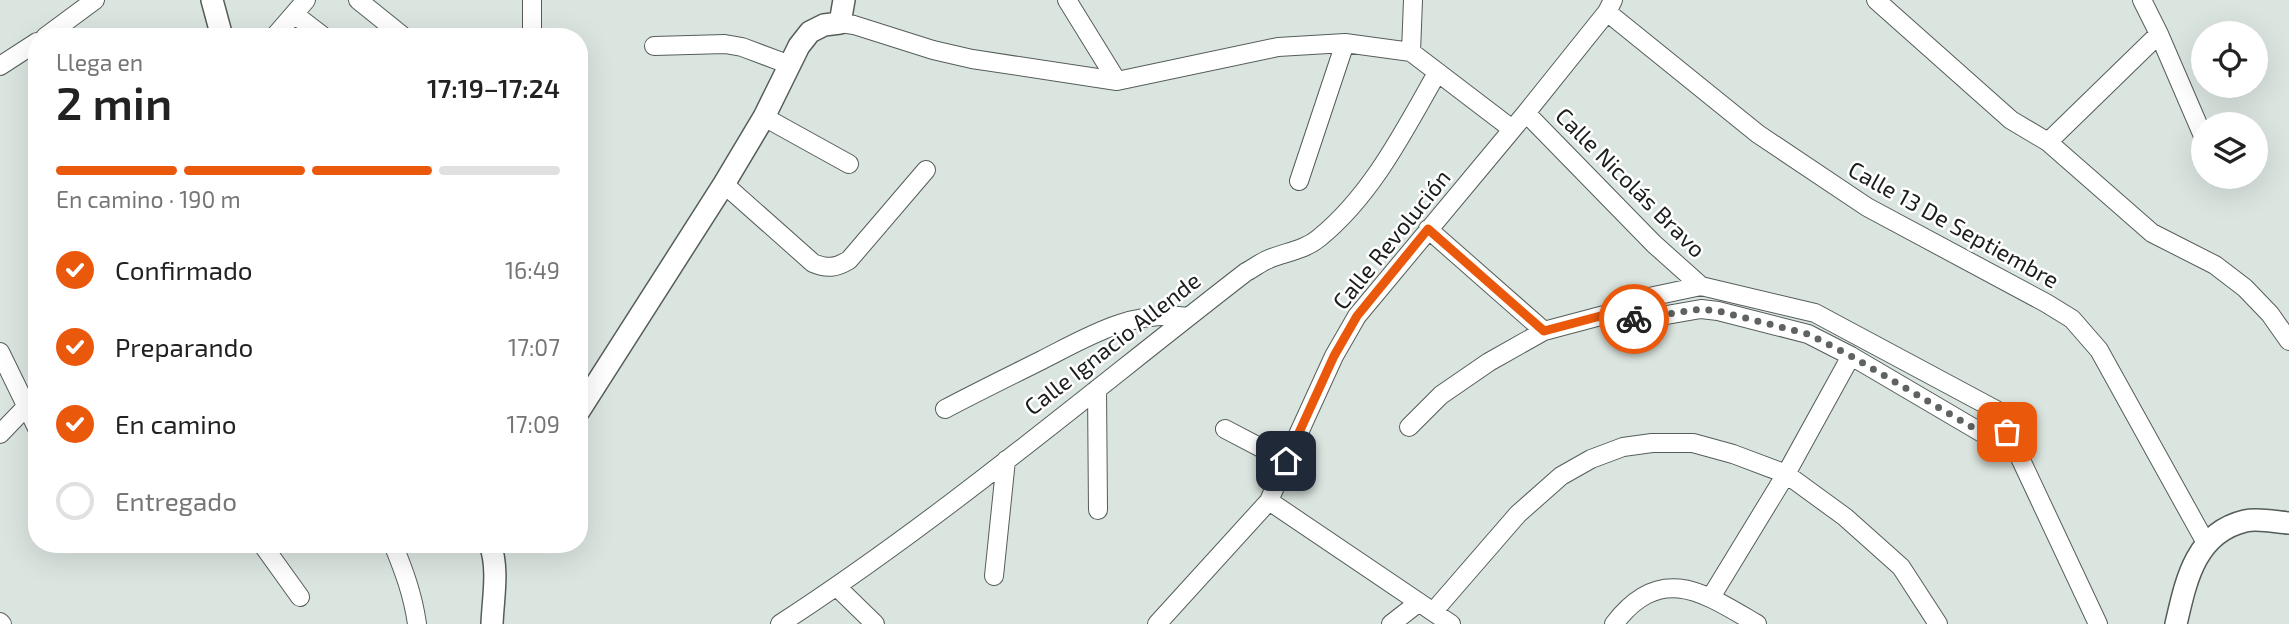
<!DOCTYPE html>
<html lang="es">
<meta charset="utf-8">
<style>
:root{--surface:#fff;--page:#f2f2f2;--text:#222;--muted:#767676;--line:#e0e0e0;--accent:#ea580c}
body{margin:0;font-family:"Exo 2",sans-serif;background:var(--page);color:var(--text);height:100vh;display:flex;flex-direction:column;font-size:26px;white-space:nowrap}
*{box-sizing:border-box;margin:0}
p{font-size:23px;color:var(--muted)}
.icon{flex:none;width:38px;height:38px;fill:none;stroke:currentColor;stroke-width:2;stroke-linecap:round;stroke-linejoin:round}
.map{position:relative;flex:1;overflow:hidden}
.sheet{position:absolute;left:28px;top:28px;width:560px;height:525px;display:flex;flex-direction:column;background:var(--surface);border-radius:28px;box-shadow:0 7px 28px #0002}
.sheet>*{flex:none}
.controls{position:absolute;left:2191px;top:21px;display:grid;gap:14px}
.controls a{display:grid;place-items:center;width:77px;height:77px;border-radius:50%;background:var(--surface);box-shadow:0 7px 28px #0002;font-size:35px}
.pin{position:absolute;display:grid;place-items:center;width:60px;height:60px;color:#fff;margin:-30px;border-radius:14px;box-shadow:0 4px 10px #0006}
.courier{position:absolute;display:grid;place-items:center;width:70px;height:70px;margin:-35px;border:5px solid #ea580c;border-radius:50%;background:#fff;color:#222;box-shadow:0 2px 9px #0007}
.headline em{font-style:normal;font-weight:600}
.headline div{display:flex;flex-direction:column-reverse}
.headline{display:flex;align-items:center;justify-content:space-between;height:119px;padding:0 28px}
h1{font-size:46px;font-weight:600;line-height:52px}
.bar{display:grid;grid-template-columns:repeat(4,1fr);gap:10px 7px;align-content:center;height:84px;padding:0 28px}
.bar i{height:9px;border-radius:5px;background:var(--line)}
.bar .active{background:var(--accent)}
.bar p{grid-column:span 4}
ol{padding:0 28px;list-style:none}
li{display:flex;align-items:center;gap:21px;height:77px}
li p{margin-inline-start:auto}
li .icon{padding:7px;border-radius:50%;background:var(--accent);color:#fff;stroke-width:4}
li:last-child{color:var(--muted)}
li i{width:38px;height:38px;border:4px solid var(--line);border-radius:50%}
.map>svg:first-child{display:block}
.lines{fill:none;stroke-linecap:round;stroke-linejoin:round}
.minor-casing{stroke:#555d59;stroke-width:20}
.tertiary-casing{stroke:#555d59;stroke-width:24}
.minor{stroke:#fff;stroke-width:18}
.tertiary{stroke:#fff;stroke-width:21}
.done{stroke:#5e6360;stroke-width:7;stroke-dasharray:0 12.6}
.route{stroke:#ea580c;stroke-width:9}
.labels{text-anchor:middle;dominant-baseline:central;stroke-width:5;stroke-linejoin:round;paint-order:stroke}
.street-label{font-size:23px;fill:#1a1d1b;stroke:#fff}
</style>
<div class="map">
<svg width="2289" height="624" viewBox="0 0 2289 624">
<rect width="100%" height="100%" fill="#dbe5e0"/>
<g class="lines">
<defs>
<path id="minor" d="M358 0 404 37
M1067 0 1117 81
M1876 0 2011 120 2048 142 2152 233 2215 265 2245 288 2270 314 2289 341
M2142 0 2159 34 2203 136
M1607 12 1758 134 1867 207 2046 303 2072 319 2099 350 2206 543
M294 14 324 37
M840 23 854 25 933 50 972 59 1117 81 1278 47 1345 43 1411 52
M45 37 95 0
M274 37 306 0
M532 37V0
M654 46 725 44 742 47 790 65
M1411 52 1512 129
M1411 52 1413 0
M0 66 37 42
M1526 113 1654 244 1701 286
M764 117 849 164
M2048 142 2159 34
M1299 181 1345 43
M724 184 813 263C827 269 836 268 849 260L926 170
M1428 229 1544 331
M1608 314 1638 320 1701 309 1718 311 1808 334 1851 356 1982 433 2007 432
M0 352 37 428
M1097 389 1098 510
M945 409C977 392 1010 376 1042 360 1091 335 1131 310 1188 317
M1409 427 1441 395 1489 362 1544 331 1608 314 1635 300 1701 286 1815 313 1998 411 2098 624
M1225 429 1286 461
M0 434 25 408
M1269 501 1451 624
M262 544 300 597
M393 544C404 571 413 595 417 624
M994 576 1006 460
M837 587 875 624
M1711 597 1786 474 1851 356
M1433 612 1518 514 1561 476 1591 459 1623 447 1652 443H1693L1733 454 1786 474 1845 517 1901 567 1938 624
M0 622 2 624
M780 624C943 518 1092 391 1246 272 1254 268 1261 262 1269 259 1286 252 1305 250 1319 238 1372 195 1404 131 1437 73
M1157 624 1269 501 1286 461 1334 356 1357 316 1526 113 1607 12 1613 0
M1391 624 1418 603
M1614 624C1661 562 1704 593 1757 624"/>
<path id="tertiary" d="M212 0 222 37
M579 411 724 184 764 117 799 46 810 32 824 25 840 23 844 0
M490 544C499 569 493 598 492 624
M2176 624C2186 581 2195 533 2245 521 2258 518 2276 522 2289 523"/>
</defs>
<use href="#minor" class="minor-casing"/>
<use href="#tertiary" class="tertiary-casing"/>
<use href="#minor" class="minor"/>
<use href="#tertiary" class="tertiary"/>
</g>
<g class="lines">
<path class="done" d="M1634 319 1701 309 1718 311 1808 334 1851 356 1982 433 2007 432"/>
<path class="route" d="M1286 461 1334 356 1357 316 1428 229 1544 331 1608 314 1634 319"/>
</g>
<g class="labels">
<g class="street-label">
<text transform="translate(1631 182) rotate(45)">Calle Nicolás Bravo</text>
<text transform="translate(1954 224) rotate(29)">Calle 13 De Septiembre</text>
<text transform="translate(1391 239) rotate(-51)">Calle Revolución</text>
<text transform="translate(1112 343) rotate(-38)">Calle Ignacio Allende</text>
</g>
</g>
</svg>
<div class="controls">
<a><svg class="icon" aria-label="locate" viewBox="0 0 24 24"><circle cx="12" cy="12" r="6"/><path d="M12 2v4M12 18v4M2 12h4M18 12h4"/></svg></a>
<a><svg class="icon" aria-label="layers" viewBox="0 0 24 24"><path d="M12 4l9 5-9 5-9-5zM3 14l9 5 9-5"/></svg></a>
</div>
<div class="pin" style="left:2007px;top:432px;background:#ea580c"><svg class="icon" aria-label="bag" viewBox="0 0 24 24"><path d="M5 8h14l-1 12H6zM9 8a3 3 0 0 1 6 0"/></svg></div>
<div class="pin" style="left:1286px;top:461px;background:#1f2937"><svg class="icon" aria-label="home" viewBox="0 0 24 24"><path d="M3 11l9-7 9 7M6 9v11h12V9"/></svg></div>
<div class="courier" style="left:1634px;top:319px"><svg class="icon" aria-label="bike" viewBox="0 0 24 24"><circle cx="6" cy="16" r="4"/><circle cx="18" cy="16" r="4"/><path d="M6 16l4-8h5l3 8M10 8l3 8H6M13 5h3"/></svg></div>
<section class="sheet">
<div class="headline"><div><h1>2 min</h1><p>Llega en</p></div><em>17:19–17:24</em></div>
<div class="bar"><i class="active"></i><i class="active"></i><i class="active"></i><i></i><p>En camino · 190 m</p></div>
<ol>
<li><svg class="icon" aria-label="check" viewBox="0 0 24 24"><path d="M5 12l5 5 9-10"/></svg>Confirmado<p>16:49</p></li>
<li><svg class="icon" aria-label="check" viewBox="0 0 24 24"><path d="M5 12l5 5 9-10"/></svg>Preparando<p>17:07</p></li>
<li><svg class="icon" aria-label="check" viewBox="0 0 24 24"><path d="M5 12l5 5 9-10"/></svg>En camino<p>17:09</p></li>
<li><i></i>Entregado</li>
</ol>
</section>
</div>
